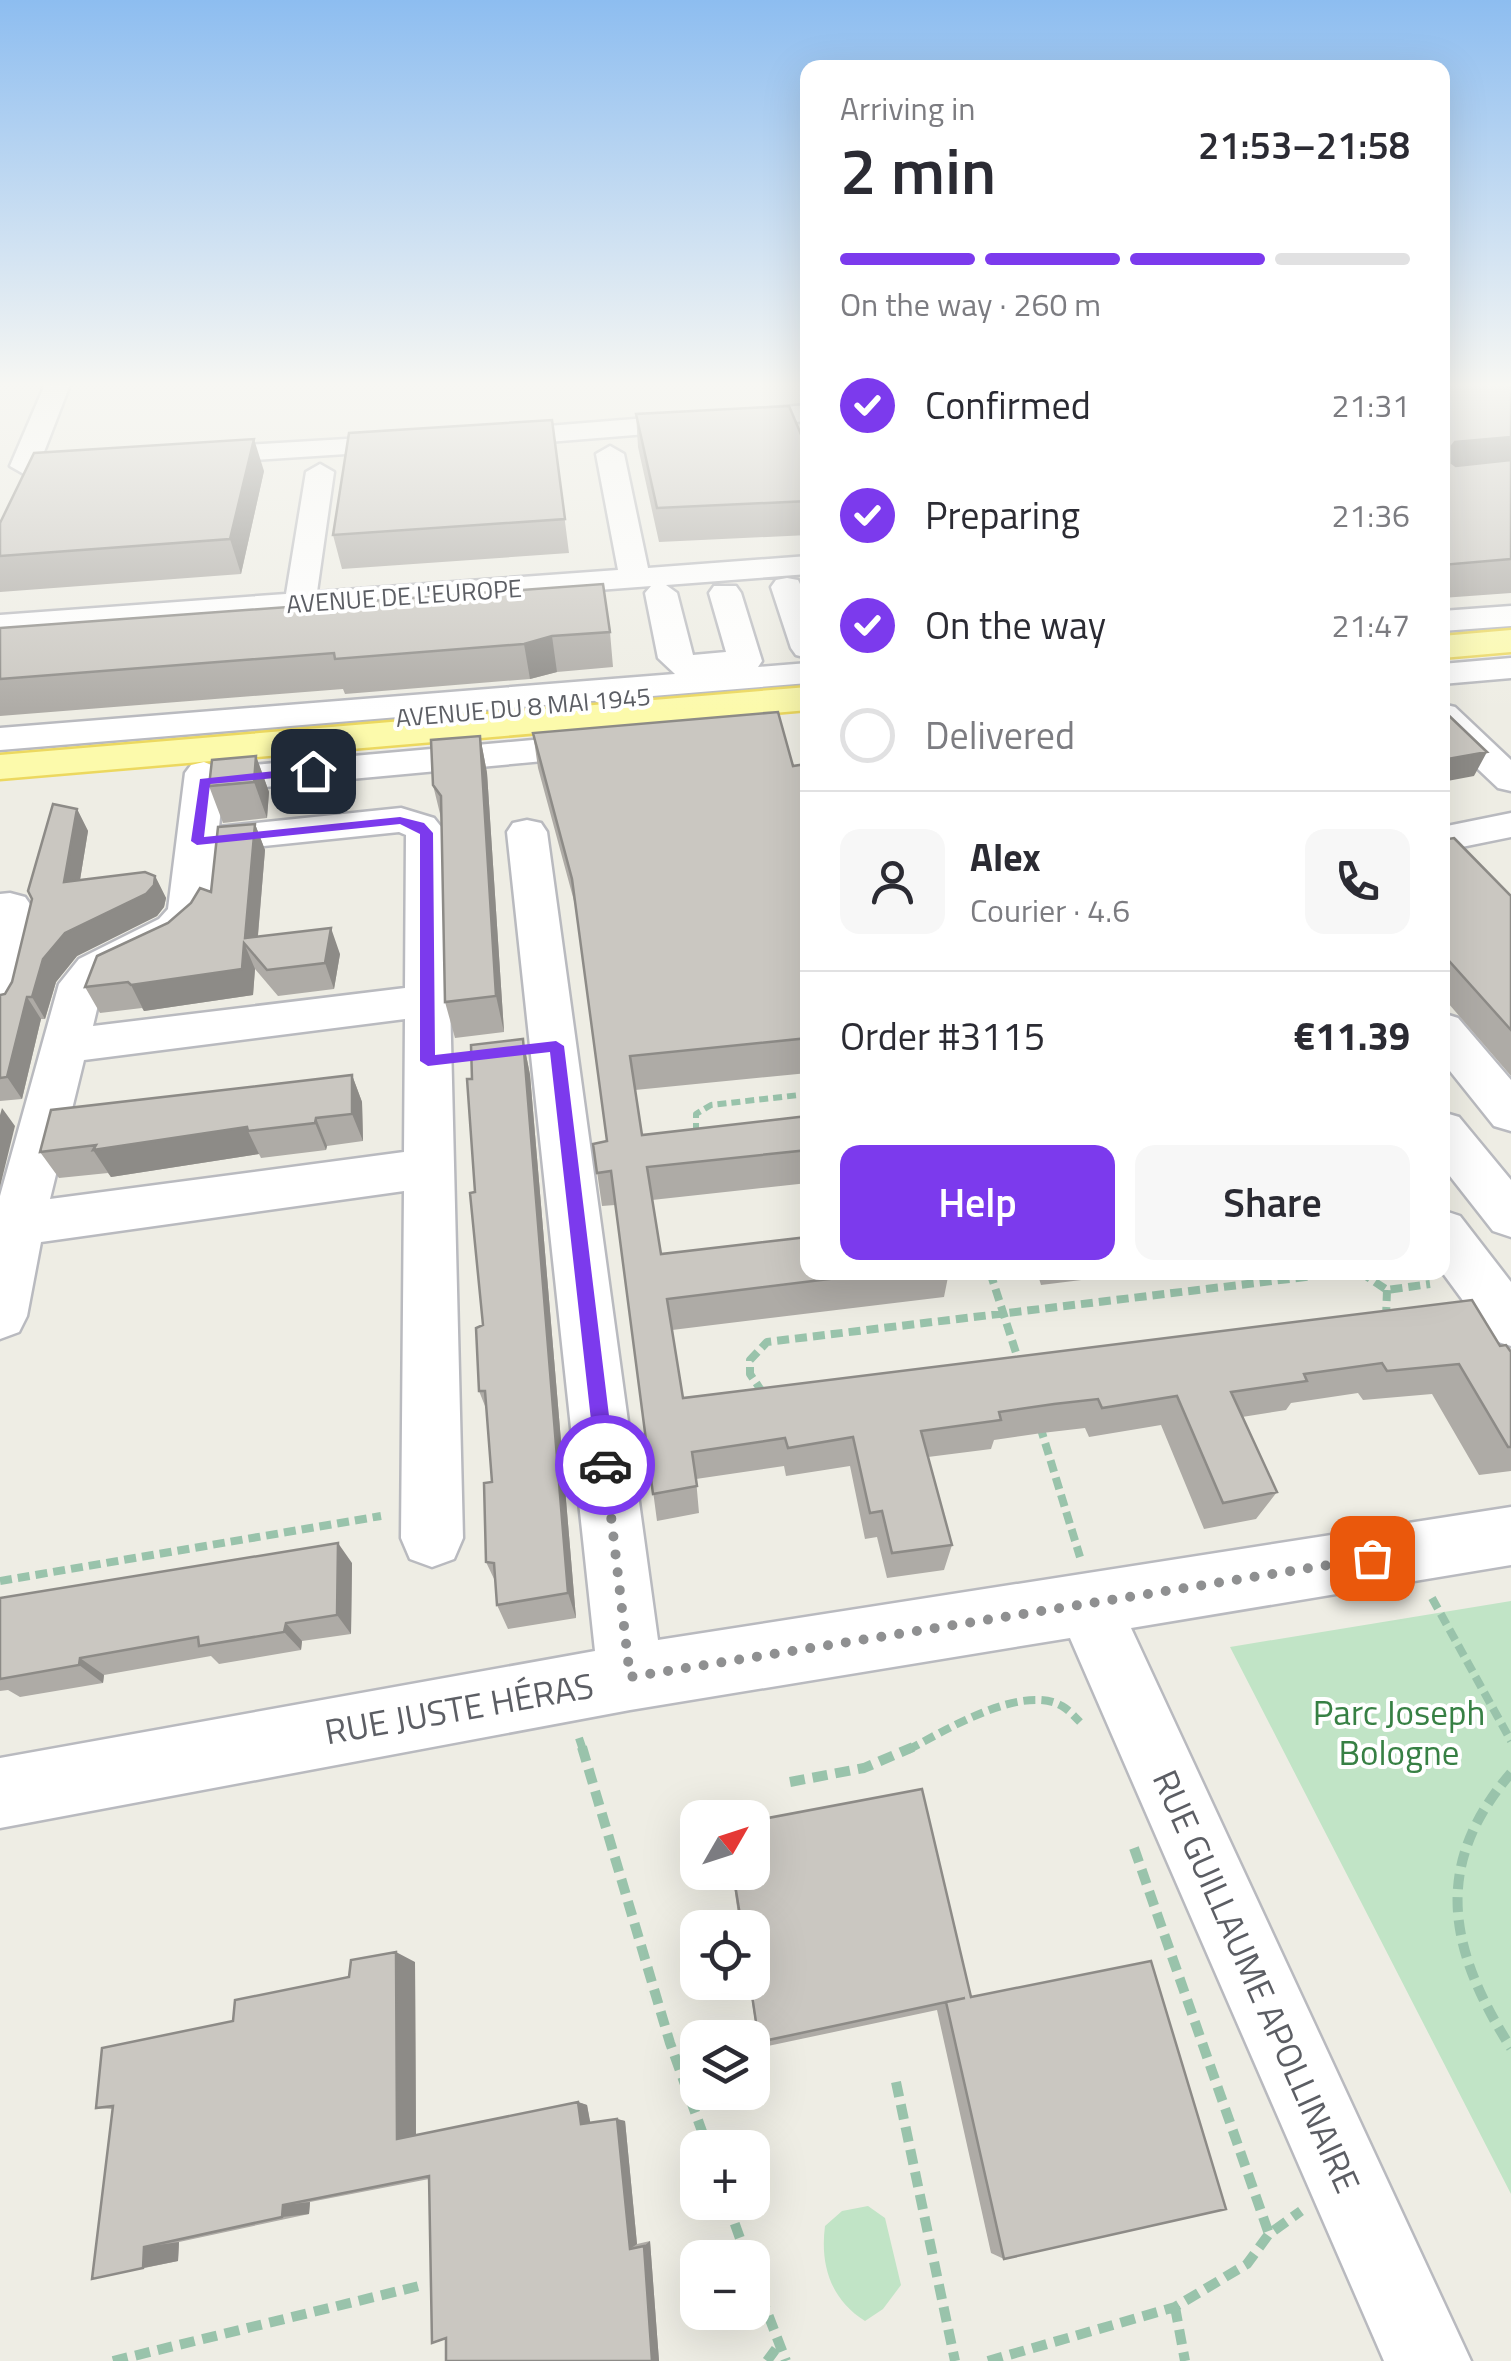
<!DOCTYPE html>
<meta charset="utf-8">
<style>
:root{--surface:#fff;--page:#f7f7f7;--text:#2b2b33;--muted:#7c7c81;--line:#e1e1e2;--accent:#7c3aed}
body{margin:0;font-family:"Titillium Web",sans-serif;background:var(--page);color:var(--text);height:100vh;display:flex;flex-direction:column;font-size:38px;white-space:nowrap}
*{box-sizing:border-box;margin:0}
p{font-size:32px;color:var(--muted)}
.icon{flex:none;width:55px;height:55px;fill:none;stroke:currentColor;stroke-width:2;stroke-linecap:round;stroke-linejoin:round}
.map{position:relative;flex:1;overflow:hidden}
.drawer{position:absolute;left:800px;top:60px;width:650px;height:1220px;display:flex;flex-direction:column;background:var(--surface);border-radius:20px;box-shadow:0 10px 40px #0002}
.drawer>*{flex:none}
.needle{width:65px;rotate:51deg}
.controls{position:absolute;left:680px;top:1800px;display:grid;gap:20px}
.controls a{display:grid;place-items:center;width:90px;height:90px;border-radius:20px;background:var(--surface);box-shadow:0 10px 40px #0002;font-size:50px}
.pin{position:absolute;display:grid;place-items:center;width:85px;height:85px;color:#fff;margin:-42px;border-radius:20px;box-shadow:0 5px 15px #0006}
.courier{position:absolute;display:grid;place-items:center;width:100px;height:100px;margin:-50px;border:8px solid #7c3aed;border-radius:50%;background:#fff;color:#222;box-shadow:0 2px 12px #0007}
.head em{font-style:normal;font-weight:600}
.head div{display:flex;flex-direction:column-reverse}
.head{display:flex;align-items:center;justify-content:space-between;height:170px;padding:0 40px}
h1{font-size:65px;font-weight:600;line-height:75px}
.bar{display:grid;grid-template-columns:repeat(4,1fr);gap:15px 10px;align-content:center;height:120px;padding:0 40px}
.bar i{height:12px;border-radius:8px;background:var(--line)}
.bar .on{background:var(--accent)}
.bar p{grid-column:span 4}
.line{display:flex;align-items:center;gap:25px;padding:0 40px;border-top:2px solid var(--line)}
.line div{flex:1}
.round{display:grid;place-items:center;flex:none;width:105px;height:105px;border-radius:20px;background:var(--page)}
ol{padding:0 40px;list-style:none}
li{display:flex;align-items:center;gap:30px;height:110px}
li p{margin-inline-start:auto}
li .icon{padding:10px;border-radius:50%;background:var(--accent);color:#fff;stroke-width:4}
li:last-child{color:var(--muted)}
li i{width:55px;height:55px;border:5px solid var(--line);border-radius:50%}
.primary-button{display:flex;gap:20px;margin-top:auto;padding:20px 40px}
.primary-button a{flex:1;height:115px;border-radius:20px;background:var(--accent);color:#fff;font-size:40px;font-weight:600;line-height:115px;text-align:center}
.primary-button a+a{background:var(--page);color:var(--text)}
.map>svg:first-child{display:block}
.green{fill:#c1e4c6}
.lines{fill:none;stroke-linecap:round;stroke-linejoin:round}
.minor-casing{stroke:#b9babf;stroke-width:5}
.major-casing{stroke:#ecd85f;stroke-width:5}
.path-far2{stroke:#99c3ab;stroke-width:6;stroke-dasharray:9 5;stroke-linecap:butt}
.path-far1{stroke:#99c3ab;stroke-width:8;stroke-dasharray:12 6;stroke-linecap:butt}
.path{stroke:#99c3ab;stroke-width:10;stroke-dasharray:15 8;stroke-linecap:butt}
.minor{fill:#fff;fill-rule:evenodd}
.major{fill:#fcfaab;fill-rule:evenodd}
.wall{fill:#aeaba6}
.shaded-wall{fill:#8d8b87}
.building{fill:#cac7c1;stroke:#8d8b87;stroke-width:2.5}
.route{fill:#7c3aed}
.done{stroke:#8f9091;stroke-width:10;stroke-dasharray:0 18}
.labels{text-anchor:middle;dominant-baseline:central;stroke-width:8;stroke-linejoin:round;paint-order:stroke}
.far-street-label{font-size:25px;fill:#5c5e64;stroke:#fff}
.near-street-label{font-size:35px;fill:#5c5e64;stroke:#fff}
.near-park-label{font-size:35px;fill:#378044;stroke:#fff}
</style>
<div class="map">
<svg width="1511" height="2361" viewBox="0 0 1511 2361">
<rect width="100%" height="100%" fill="#eeede4"/>
<path class="green" d="M1511 1601V2194L1230 1647Z
M868 2206 885 2218 901 2285 883 2309 865 2321C830 2299 820 2264 825 2226L842 2211Z"/>
<g class="lines">
<defs>
<path id="minor" d="M46 382H71L42 457 93 454 107 462 103 468 24 474 10 466Z
M808 405V421L487 447 474 439 487 431Z
M413 435 423 437 426 443 423 449 193 464 179 456 193 448Z
M610 446 624 454 648 568 808 556V574L666 585 677 593 693 655 726 652 709 593 714 586H736L741 593 762 661 758 667 808 663V683L0 750V728L675 674 658 658 645 593 651 586 0 635V615L286 594 306 472 320 464 334 472 317 592 618 570 596 454Z
M787 578 798 580 808 600V658L796 655 791 648 771 587 776 580Z
M1511 606V626L1442 631V611Z
M1511 658V678L1442 684V664Z
M1442 704 1455 707 1511 760V791L1498 788 1442 735Z
M592 714 605 717 610 725 578 756 565 759 223 791 219 827 401 808 434 818 446 833 463 1538 454 1559 432 1567 410 1559 401 1538 404 1191 41 1242 27 1316 19 1332 0 1339V1196L59 984 79 959 159 919 168 909 185 773 191 765 204 762 219 768 555 738 579 717ZM399 832 406 835 405 988 93 1026 102 988 109 979C141 963 192 949 207 914 215 897 214 870 216 851ZM405 1019 404 1152 50 1199 84 1060Z
M1511 813V837L1442 851V827Z
M527 820 541 823 547 832 658 1640 1511 1507V1565L1131 1628 1471 2361H1384L1070 1638 630 1710 0 1828V1758L595 1651 507 832 513 823Z
M10 893 25 897 41 920 22 1003 16 1014 0 1019V894Z
M1442 1013 1458 1018 1511 1080V1131L1494 1126 1442 1061Z
M1442 1112 1459 1117 1511 1180V1237L1493 1231 1442 1166Z
M1442 1210 1460 1216 1511 1282V1346L1492 1340 1442 1272Z"/>
<path id="major" d="M1511 630V652L1442 658V636Z
M808 687V710L0 779V755Z"/>
</defs>
<use href="#minor" class="minor-casing"/>
<use href="#major" class="major-casing"/>
<path class="path-far2" d="M696 1132V1114L711 1105 808 1094"/>
<path class="path-far1" d="M990 1272 1019 1362
M1360 1272 1387 1290 1430 1284
M1386 1319 1387 1290
M763 1393 750 1374V1360L767 1342 1347 1272
M1040 1426 1080 1557
M0 1581 381 1516
M1432 1598 1511 1741
M579 1738 583 1750
M908 1750C944 1731 1022 1683 1062 1706 1069 1710 1075 1717 1080 1722"/>
<path class="path" d="M582 1747 670 2043 708 2148
M1511 1773C1431 1866 1449 1950 1511 2048
M790 1782 864 1768 913 1747
M1134 1848 1269 2234
M896 2082 955 2361
M727 2202 747 2258
M752 2273 786 2361
M1175 2307 1185 2361
M113 2361 419 2286
M767 2361 778 2346
M988 2361 1175 2307 1247 2264 1269 2234 1301 2211"/>
<use href="#minor" class="minor"/>
<use href="#major" class="major"/>
</g>
<path class="wall" d="M1442 382H1511V593L1442 598Z
M636 414 808 451V535L659 542 638 447Z
M552 420 569 553 342 569 333 535Z
M264 471 241 574 0 592V523Z
M0 628 610 632 613 667 557 672 530 679 345 694 343 689 0 716Z
M533 733 793 766 808 770V1073L635 1090 642 1135 808 1116V1183L652 1200 661 1254 808 1272H949L944 1297 672 1330 683 1398 1500 1346 1511 1352V1471L1479 1475 1432 1394 1363 1400 1358 1393 1291 1403 1286 1410 1242 1417 1277 1492 1256 1519 1204 1529 1161 1425 1089 1437 1085 1428 1042 1433 994 1440 991 1449 928 1457 952 1545 944 1570 887 1578 877 1537 865 1539 850 1466 786 1476 784 1466 696 1479 699 1513 657 1521 615 1205 602 1206 593 1144 607 1141 577 912 538 768Z
M480 736 487 773 504 1032 455 1038 445 1002 442 822 433 785Z
M256 756 269 792 267 818 223 823 209 786Z
M77 809 88 831 80 880 155 876 166 898 164 907 157 916 77 956 56 982 45 1019H41L22 1099 0 1101V995L5 994 12 982Z
M255 824 265 850 258 936 340 954 334 989 278 996 255 969 253 995 144 1011 142 1008 100 1013 85 987 211 892Z
M1442 840 1511 896V1076L1442 996Z
M523 1039 530 1075 576 1618 508 1629 497 1605 495 1581 486 1562 492 1482 487 1411 479 1391 483 1325 475 1192 472 1079Z
M352 1075 362 1102 363 1141 327 1146 326 1150 261 1158 259 1154 111 1177 108 1173 59 1178 40 1152Z
M1037 1272H1146L1041 1285Z
M352 1563 351 1634 302 1641 301 1650 219 1664 211 1656 104 1675 103 1683 20 1697 8 1690 0 1691V1598Z
M922 1789 1004 2259 991 2253 937 2010 759 2048 749 1982H752V1928H740L732 1872H752Z
M415 1962 416 2135 578 2102 587 2105 590 2123 617 2119 625 2121 637 2244 650 2241 659 2361 446 2338 429 2179 310 2202 309 2214 179 2242 178 2261 92 2279 113 2109 96 2108 233 2021 349 1977Z"/>
<path class="shaded-wall" d="M1511 437V468L1442 475 1452 446 1455 442Z
M254 439 264 471 241 574 230 539Z
M552 636 557 672 530 679 524 644Z
M480 736 487 773 504 1032 496 996Z
M1487 752 1474 776 1442 782V760Z
M256 756 269 792 267 818 254 782Z
M77 809 88 831 76 904 64 882Z
M255 824 265 850 256 957 245 938Z
M155 876 166 898 164 907 157 916 77 956 56 982 45 1019 32 997 43 959 65 933Z
M331 928 340 954 334 989 325 963Z
M244 943 255 969 253 995 144 1011 131 985Z
M27 997 41 1019 22 1099 7 1077Z
M523 1039 530 1075 576 1618 568 1593Z
M352 1075 362 1102 363 1141 352 1114Z
M2 1108 15 1126 0 1187V1115Z
M316 1118 327 1146 326 1150 315 1123Z
M247 1127 248 1131 259 1154 111 1177 93 1150Z
M338 1543 352 1563 351 1634 337 1615Z
M286 1623 302 1641 301 1650 284 1632Z
M80 1658 104 1675 103 1683 79 1665Z
M396 1952 415 1962 416 2140 397 2139Z
M578 2102 587 2105 591 2126 581 2124Z
M617 2119 625 2121 637 2244 630 2249Z
M310 2202 309 2214 282 2217 283 2205Z
M650 2241 659 2361H652L644 2246Z
M179 2242 178 2261 143 2268 144 2247Z"/>
<path class="building" d="M1442 382H1511V437L1455 442 1452 446V463L1456 466 1511 460V559L1442 565Z
M789 406 808 451V501L657 508 636 414Z
M552 420 565 519 333 535 349 433Z
M254 439 230 539 0 556V523L34 453Z
M603 584 610 632 552 636 524 644 335 659 334 653 0 679V628Z
M1442 709 1487 752 1442 760Z
M778 712 793 766 806 764 808 770V1038L630 1056 642 1135 808 1116V1150L647 1167 661 1254 808 1237V1272H886L667 1299 683 1398 1472 1300 1500 1346 1506 1345 1511 1352V1447H1508L1459 1364 1387 1371 1382 1363 1304 1374 1307 1381 1231 1392 1277 1492 1223 1503 1177 1396 1102 1408 1098 1399 1054 1404 999 1412 1001 1420 921 1431 952 1545 892 1553 882 1511 870 1513 853 1437 788 1448 785 1438 692 1452 697 1486 653 1494 611 1171 597 1173 593 1144 607 1141 572 879 533 733Z
M480 736 496 996 445 1002 441 796 433 785 431 740Z
M256 756 254 782 209 786 212 760Z
M53 804 77 809 64 882 145 872 155 876 154 885 146 894 65 933 43 959 32 997H27L7 1077 0 1078V995L5 994 12 982 32 899 28 891Z
M255 824 245 938 331 928 325 963 267 970 244 943 242 969 131 985 128 982 85 987 97 956 168 923 191 903 200 888 211 892 218 827Z
M1454 838 1511 896V1030L1442 953V840Z
M523 1039 568 1593 497 1605 494 1563 486 1562 484 1483 492 1482 485 1391H479L476 1328 483 1325 470 1193 475 1192 467 1079H472L471 1045Z
M352 1075V1114L316 1118 315 1123 248 1131 247 1127 93 1150 96 1145 40 1152 51 1110Z
M338 1543 337 1615 286 1623 284 1632 199 1646 198 1637 80 1658 79 1665 0 1679V1598Z
M922 1789 971 1997 1151 1961 1226 2209 1004 2259 946 2002 965 1998 759 2042 750 1982H752V1928H742L733 1872H752V1821Z
M396 1952 397 2139 578 2102 581 2124 617 2119 630 2249 644 2246 652 2361H446V2338L432 2343 429 2176 283 2205 282 2217 144 2247 143 2268 92 2279 113 2106 96 2108 102 2048 233 2021 235 2000 349 1977 351 1960Z"/>
<linearGradient id="sky" x2="0" y2="1"><stop stop-color="#8dbdf0"/><stop offset="0.54" stop-color="#f7f7f3"/><stop offset="1" stop-color="#f7f7f3" stop-opacity="0"/></linearGradient>
<rect width="1511" height="713" fill="url(#sky)"/>
<path class="route" d="M313 767 317 774 210 784 204 837 400 817 424 823 433 833 435 1055 556 1041 564 1046 615 1465 612 1471 605 1474 596 1465 550 1052 428 1066 420 1061V834L400 824 197 845 191 841 200 779Z"/>
<g class="lines">
<path class="done" d="M605 1465 630 1677 1372 1558"/>
</g>
<g class="labels">
<g class="far-street-label">
<text transform="translate(404 596) rotate(-4)">AVENUE DE L'EUROPE</text>
<text transform="translate(523 707) rotate(-5)">AVENUE DU 8 MAI 1945</text>
</g>
<g class="near-street-label">
<text transform="translate(459 1708) rotate(-10)">RUE JUSTE HÉRAS</text>
<text transform="translate(1257 1981) rotate(66)">RUE GUILLAUME APOLLINAIRE</text>
</g>
<g class="near-park-label">
<text x="1399" y="1712">Parc Joseph<tspan x="1399" dy="40">Bologne</tspan></text>
</g>
</g>
</svg>
<div class="controls">
<a><svg class="needle" viewBox="-14 -14 28 28"><path d="M0-13l5 13h-10z" fill="#e53935"/><path d="M0 13l5-13h-10z" fill="#7c7c81"/></svg></a>
<a><svg class="icon" aria-label="locate" viewBox="0 0 24 24"><circle cx="12" cy="12" r="6"/><path d="M12 2v4M12 18v4M2 12h4M18 12h4"/></svg></a>
<a><svg class="icon" aria-label="layers" viewBox="0 0 24 24"><path d="M12 4l9 5-9 5-9-5zM3 14l9 5 9-5"/></svg></a>
<a>+</a>
<a>−</a>
</div>
<div class="pin" style="left:1372px;top:1558px;background:#ea580c"><svg class="icon" aria-label="bag" viewBox="0 0 24 24"><path d="M5 8h14l-1 12H6zM9 8a3 3 0 0 1 6 0"/></svg></div>
<div class="pin" style="left:313px;top:771px;background:#1f2937"><svg class="icon" aria-label="home" viewBox="0 0 24 24"><path d="M3 11l9-7 9 7M6 9v11h12V9"/></svg></div>
<div class="courier" style="left:605px;top:1465px"><svg class="icon" aria-label="car" viewBox="0 0 24 24"><path d="M5 17H2v-5l4-1 3-4h7l3 4 3 1v5h-3M9 17h6M6 11h13"/><circle cx="7" cy="17" r="2"/><circle cx="17" cy="17" r="2"/></svg></div>
<section class="drawer">
<div class="head"><div><h1>2 min</h1><p>Arriving in</p></div><em>21:53–21:58</em></div>
<div class="bar"><i class="on"></i><i class="on"></i><i class="on"></i><i></i><p>On the way · 260 m</p></div>
<ol>
<li><svg class="icon" aria-label="check" viewBox="0 0 24 24"><path d="M5 12l5 5 9-10"/></svg>Confirmed<p>21:31</p></li>
<li><svg class="icon" aria-label="check" viewBox="0 0 24 24"><path d="M5 12l5 5 9-10"/></svg>Preparing<p>21:36</p></li>
<li><svg class="icon" aria-label="check" viewBox="0 0 24 24"><path d="M5 12l5 5 9-10"/></svg>On the way<p>21:47</p></li>
<li><i></i>Delivered</li>
</ol>
<div class="line" style="height:180px"><a class="round"><svg class="icon" aria-label="person" viewBox="0 0 24 24"><circle cx="12" cy="8" r="4"/><path d="M4 21q1-7 8-7t8 7"/></svg></a><div><b>Alex</b><p>Courier · 4.6</p></div><a class="round"><svg class="icon" aria-label="phone" viewBox="0 0 24 24"><path d="M5 4h4l2 5-3 2q2 4 5 5l2-3 5 2v4C11 20 4 13 5 4z"/></svg></a></div>
<div class="line" style="height:130px"><div>Order #3115</div><b>€11.39</b></div>
<div class="primary-button"><a>Help</a><a>Share</a></div>
</section>
</div>
